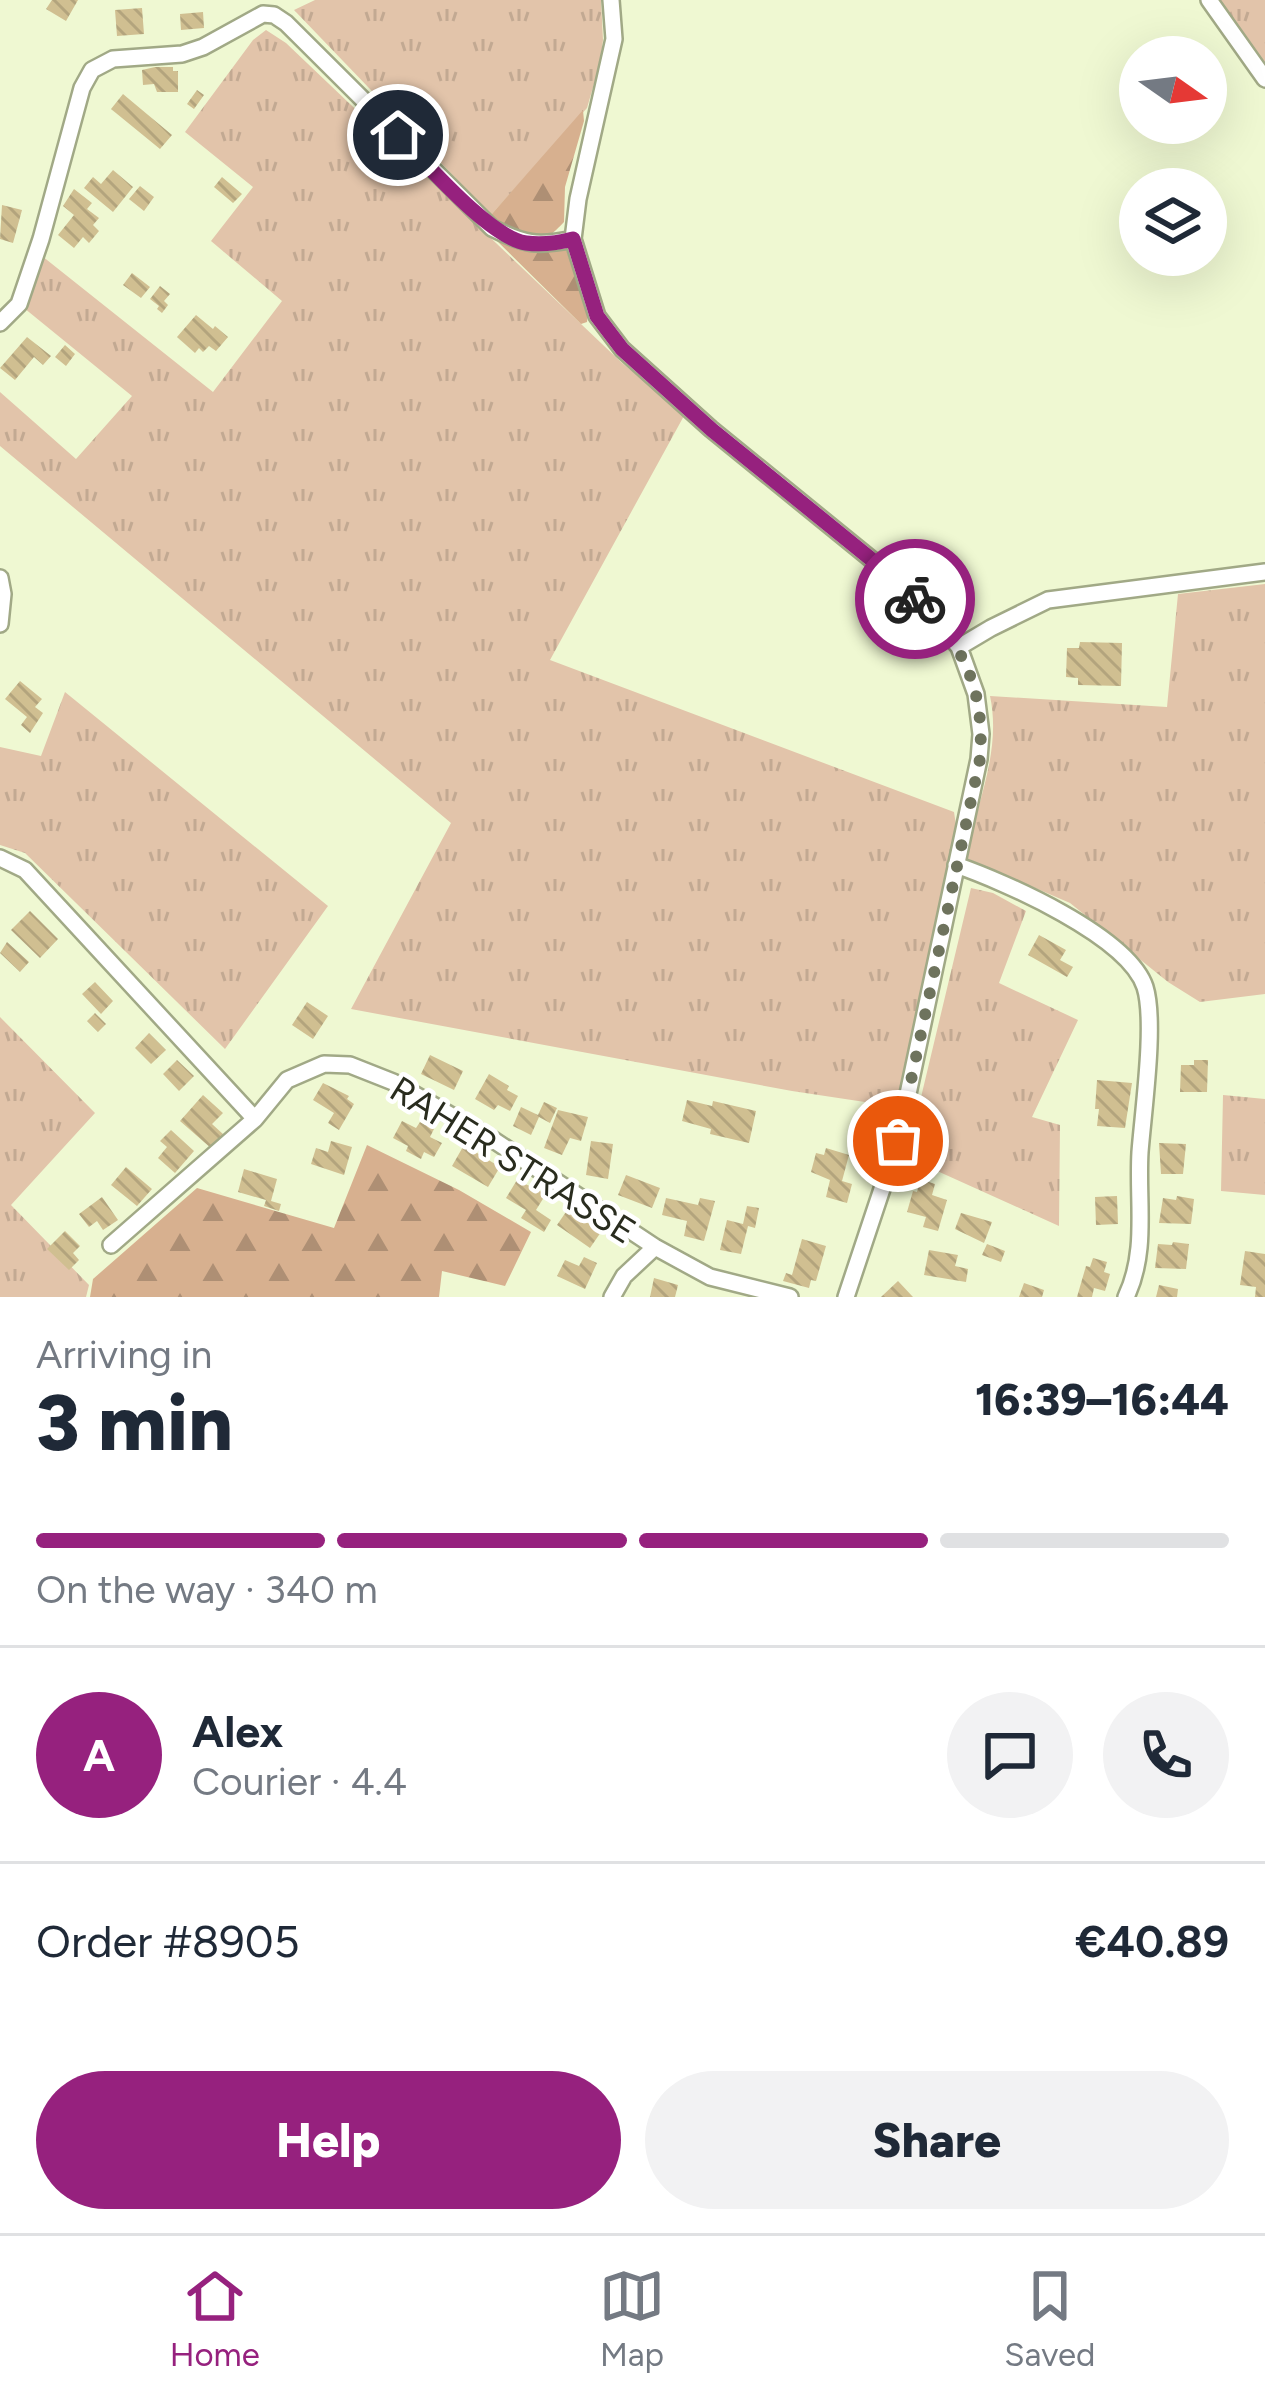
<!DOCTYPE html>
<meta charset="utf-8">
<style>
:root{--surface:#fff;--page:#f2f2f3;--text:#1f2937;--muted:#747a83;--line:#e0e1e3;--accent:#96217e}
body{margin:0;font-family:Figtree,sans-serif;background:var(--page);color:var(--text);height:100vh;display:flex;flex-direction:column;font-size:45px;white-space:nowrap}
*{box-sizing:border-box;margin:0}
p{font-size:39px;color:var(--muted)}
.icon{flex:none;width:66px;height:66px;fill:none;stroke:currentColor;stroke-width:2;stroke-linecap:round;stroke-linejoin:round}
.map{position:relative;height:1297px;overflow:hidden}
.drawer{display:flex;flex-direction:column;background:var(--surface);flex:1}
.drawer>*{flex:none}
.needle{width:78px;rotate:104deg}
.buttons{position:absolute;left:1119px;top:36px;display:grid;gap:24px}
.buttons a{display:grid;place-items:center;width:108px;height:108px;border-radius:50%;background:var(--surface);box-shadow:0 12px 48px #0002;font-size:60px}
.pin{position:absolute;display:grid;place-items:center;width:102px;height:102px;color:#fff;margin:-51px;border:6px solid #fff;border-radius:50%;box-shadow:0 3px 12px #0007}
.courier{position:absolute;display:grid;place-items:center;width:120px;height:120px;margin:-60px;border:9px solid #96217e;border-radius:50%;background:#fff;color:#222;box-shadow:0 3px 15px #0007}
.summary em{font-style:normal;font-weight:800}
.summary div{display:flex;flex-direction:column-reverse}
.summary{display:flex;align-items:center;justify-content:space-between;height:204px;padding:0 36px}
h1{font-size:78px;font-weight:800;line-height:90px}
.bar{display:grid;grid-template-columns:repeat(4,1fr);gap:18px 12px;align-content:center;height:144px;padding:0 36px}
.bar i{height:15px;border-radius:9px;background:var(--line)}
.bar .on{background:var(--accent)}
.bar p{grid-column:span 4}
.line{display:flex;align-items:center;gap:30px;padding:0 36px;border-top:3px solid var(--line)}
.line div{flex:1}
.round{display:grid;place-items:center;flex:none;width:126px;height:126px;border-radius:63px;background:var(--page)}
.cta{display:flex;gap:24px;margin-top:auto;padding:24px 36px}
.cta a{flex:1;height:138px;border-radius:72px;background:var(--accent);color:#fff;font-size:48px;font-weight:800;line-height:138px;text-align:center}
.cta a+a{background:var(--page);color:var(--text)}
.menu{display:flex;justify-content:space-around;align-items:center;height:168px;border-top:3px solid var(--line);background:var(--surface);font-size:33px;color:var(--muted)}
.menu a{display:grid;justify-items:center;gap:6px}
.menu .on{color:var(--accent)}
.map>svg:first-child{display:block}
.grass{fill:url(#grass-tufts)}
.forest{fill:url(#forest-firs)}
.building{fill:url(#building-back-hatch)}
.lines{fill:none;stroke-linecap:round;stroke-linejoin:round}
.street-casing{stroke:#a1a986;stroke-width:20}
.street{stroke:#fff;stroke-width:15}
.done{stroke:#6e735d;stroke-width:12;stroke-dasharray:0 21.6}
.route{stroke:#96217e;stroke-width:15}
.labels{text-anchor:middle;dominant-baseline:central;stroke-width:9;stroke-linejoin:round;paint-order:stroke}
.street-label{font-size:36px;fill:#292c1e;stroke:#fff}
</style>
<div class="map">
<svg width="1265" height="1297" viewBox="0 0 1265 1297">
<defs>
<pattern id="grass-tufts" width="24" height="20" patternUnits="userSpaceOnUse" patternTransform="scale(3)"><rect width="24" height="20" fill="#e2c4aa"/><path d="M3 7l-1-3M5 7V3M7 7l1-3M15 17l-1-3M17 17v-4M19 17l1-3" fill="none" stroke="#c2a992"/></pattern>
<pattern id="forest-firs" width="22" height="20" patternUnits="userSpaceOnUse" patternTransform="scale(3)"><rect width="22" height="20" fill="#d7b08f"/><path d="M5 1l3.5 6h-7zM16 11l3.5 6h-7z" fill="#ae8f74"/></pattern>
<pattern id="building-back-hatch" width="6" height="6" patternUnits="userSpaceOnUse" patternTransform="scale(3)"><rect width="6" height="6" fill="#d0bf91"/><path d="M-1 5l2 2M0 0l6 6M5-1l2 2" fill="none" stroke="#b3a47d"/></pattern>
</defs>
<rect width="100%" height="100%" fill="#eff8d2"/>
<path class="grass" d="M315 0H601L603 40 600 63 587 108 491 215 294 10Z
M1216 0H1265V67Z
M266 30 286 43 622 363 685 414 550 660 954 812 956 825 898 1107 792 1091 351 1009 451 823 0 446V392L76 459 132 396 24 308 42 256 213 392 282 301 211 241 253 187 185 132 253 40Z
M1265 584V994L1200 1002 1168 982 1070 903 966 858C976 804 1002 752 990 696L1167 707 1178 594Z
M65 692 328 906 225 1049 25 853 0 845V747L41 756Z
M971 888 993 893 1026 911 999 983 1078 1020 1032 1117 1060 1125 1059 1226 904 1156 917 1114Z
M0 1017 95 1113 11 1205 89 1285 86 1297H0Z
M1223 1095 1265 1099V1195L1221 1191Z"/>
<path class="forest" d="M583 110 584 121 565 187 564 222C559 227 554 233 548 236 527 244 505 227 491 215Z
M493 237 523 249H566C572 268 590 305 587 322L581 324Z
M367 1145 459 1190 531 1232 505 1286 442 1271 439 1297H90L93 1279 197 1188 334 1228Z"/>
<path class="building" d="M52 0H78L66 21 46 9Z
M142 8 144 34 117 36 115 10Z
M203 12 204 28 181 30 180 14Z
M155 67H173V71H178V92H157L154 84 143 85 142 70Z
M197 90 204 95 194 109 187 104Z
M123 94 172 135 160 149 111 109Z
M113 170 133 187 113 212 84 188 93 177 101 184Z
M222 177 242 194 233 203 214 187Z
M140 186 154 197 144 211 129 199Z
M74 189 92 203 87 209 99 218 93 225 99 231 89 243 83 237 74 248 58 235 74 215 63 206Z
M2 205 22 210 13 243 0 239Z
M132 273 150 287 141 298 123 285Z
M160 286 170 294 164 301 168 305 162 313 157 309 159 306 150 299Z
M196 315 213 329 215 326 228 337 216 351 209 346 203 352 199 348 195 353 177 337Z
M27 337 51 356 43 365 34 357 15 380 0 368Z
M65 345 75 354 66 366 55 357Z
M1080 642 1122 643 1121 686 1078 685V678L1066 677 1067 648H1079Z
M20 681 42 699 35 707 43 713 30 733 21 725 27 717 5 699Z
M30 911 58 939 40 958 11 930Z
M1039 935 1066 950 1060 960 1073 967 1067 977 1028 955Z
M7 942 29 962 20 972 0 953Z
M95 982 113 1001 101 1014 82 994Z
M307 1002 328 1016 313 1039 292 1025Z
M95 1013 106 1024 98 1032 87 1021Z
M149 1033 166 1050 151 1064 135 1048Z
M430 1055 463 1071 454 1090 421 1074Z
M177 1060 194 1076 179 1091 163 1074Z
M1194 1060H1208L1207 1092H1180L1181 1065H1194Z
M489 1074 509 1086 507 1090 518 1096 510 1111 498 1105 494 1110 475 1099Z
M1097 1080 1132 1083 1125 1128 1097 1126 1099 1109H1095Z
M323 1083 349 1096 347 1099 354 1104 339 1130 328 1123 334 1113 313 1100Z
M203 1095 223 1113 212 1124 224 1135 212 1149 180 1121Z
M687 1100 712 1106 713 1101 756 1111 749 1143 710 1134 711 1129 682 1121Z
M544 1102 557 1108 550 1123 539 1117 531 1135 513 1126 521 1107 538 1115Z
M558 1110 588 1117 581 1141 570 1138 562 1155 544 1148Z
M402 1121 416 1128 420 1122 434 1129 430 1137 442 1143 434 1157 424 1152 421 1159 406 1151 408 1146 393 1138Z
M171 1130 194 1151 175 1173 158 1158 167 1147 160 1141Z
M331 1141 352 1147 344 1175 311 1164 316 1148 328 1152Z
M591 1141 613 1144 608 1179 586 1175Z
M1159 1143 1186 1144 1183 1174H1161Z
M464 1145 500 1167 488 1187 452 1166Z
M826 1148 849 1155 842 1181 852 1184 847 1203 826 1197 830 1180 811 1172 816 1153 824 1155Z
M126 1167 152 1189 137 1206 111 1185Z
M244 1169 277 1179 271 1201 281 1204 279 1211 264 1206 266 1200 238 1192Z
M626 1175 660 1188 652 1208 618 1195Z
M920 1179 935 1184 932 1195 947 1200 938 1231 923 1227 926 1217 907 1212 913 1191 917 1192Z
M517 1180 546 1194 536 1210 551 1220 544 1232 521 1218 526 1210 506 1198Z
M1117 1196 1118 1224 1096 1225 1095 1197Z
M1177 1196 1194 1199 1191 1224 1159 1223 1163 1198 1176 1200Z
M102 1197 118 1220 103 1230 97 1221 89 1227 79 1214Z
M666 1198 698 1205 700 1198 715 1201 704 1241 684 1236 687 1221 662 1215Z
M747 1206 759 1208 755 1228 748 1226 741 1254 720 1250 727 1220 743 1224Z
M568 1209 601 1232 590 1248 557 1225Z
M961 1213 992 1222 984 1243 955 1229Z
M65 1231 80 1246 73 1253 79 1260 69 1270 47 1249Z
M802 1239 826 1246 816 1281 811 1280 809 1288 783 1281 786 1273 792 1275Z
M1173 1242 1189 1244 1186 1269 1155 1268 1158 1244 1172 1245Z
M987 1244 1005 1251 1001 1262 982 1255Z
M929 1250 958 1255 955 1266 968 1269 966 1282 924 1275Z
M1245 1251 1265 1254V1297H1255L1256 1287 1240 1285Z
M584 1257 597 1263 585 1289 557 1276 565 1260 579 1266Z
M1093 1258 1107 1262 1104 1272 1110 1274 1105 1291 1094 1288 1092 1297H1077L1086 1266 1090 1267Z
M654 1278 678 1285 675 1297H650Z
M898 1281 913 1297H881Z
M1024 1283 1044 1290 1042 1297H1019Z
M1159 1285 1178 1289 1177 1297H1156Z"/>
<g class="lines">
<defs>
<path id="street" d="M611 0 614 39 578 199 573 239 597 316 622 349 711 429 882 568 934 617 959 647 976 694 981 734 979 759 898 1141 846 1297
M1209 0 1265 79
M0 323 19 304 41 239 82 88 92 70 113 59 182 54 203 47 263 14 274 15 286 23 492 228C524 244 537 247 573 239
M0 578 3 594 0 624
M959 647 991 628 1048 600 1265 572
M0 858 25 870 255 1119
M956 865C1005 882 1128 936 1145 987 1156 1022 1143 1112 1140 1152 1137 1202 1148 1251 1126 1297
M111 1245 255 1119 287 1080 324 1064 350 1065 393 1082 495 1141 655 1247 710 1277 790 1297
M612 1297 624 1276 655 1247"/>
</defs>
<use href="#street" class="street-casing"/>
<use href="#street" class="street"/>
</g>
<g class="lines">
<path class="done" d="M898 1141 980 759C985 691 965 645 915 599"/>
<path class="route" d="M398 135C426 163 490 238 526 243 541 245 558 243 573 239L597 316 622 349 712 430 882 568 915 599"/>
</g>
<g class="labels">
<g class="street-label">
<text transform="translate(513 1160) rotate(32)">RAHER STRASSE</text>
</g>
</g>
</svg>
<div class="buttons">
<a><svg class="needle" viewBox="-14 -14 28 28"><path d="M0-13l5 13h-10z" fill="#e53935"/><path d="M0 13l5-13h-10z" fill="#747a83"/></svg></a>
<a><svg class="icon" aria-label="layers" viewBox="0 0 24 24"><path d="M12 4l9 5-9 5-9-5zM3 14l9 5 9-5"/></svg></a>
</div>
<div class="pin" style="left:898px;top:1141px;background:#ea580c"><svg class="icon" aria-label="bag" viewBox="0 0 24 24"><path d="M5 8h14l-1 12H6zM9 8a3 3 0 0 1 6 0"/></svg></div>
<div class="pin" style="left:398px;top:135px;background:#1f2937"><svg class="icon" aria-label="home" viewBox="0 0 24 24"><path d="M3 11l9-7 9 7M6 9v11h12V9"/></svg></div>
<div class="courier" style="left:915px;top:599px"><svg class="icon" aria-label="bike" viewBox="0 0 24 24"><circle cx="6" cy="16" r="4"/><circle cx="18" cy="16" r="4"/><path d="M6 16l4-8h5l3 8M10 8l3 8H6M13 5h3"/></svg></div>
</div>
<section class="drawer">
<div class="summary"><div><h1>3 min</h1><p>Arriving in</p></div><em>16:39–16:44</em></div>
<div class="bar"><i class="on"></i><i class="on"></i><i class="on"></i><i></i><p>On the way · 340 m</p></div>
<div class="line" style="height:216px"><b class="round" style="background:var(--accent);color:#fff">A</b><div><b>Alex</b><p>Courier · 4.4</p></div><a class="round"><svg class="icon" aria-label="chat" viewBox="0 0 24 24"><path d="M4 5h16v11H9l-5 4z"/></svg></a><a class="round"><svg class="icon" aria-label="phone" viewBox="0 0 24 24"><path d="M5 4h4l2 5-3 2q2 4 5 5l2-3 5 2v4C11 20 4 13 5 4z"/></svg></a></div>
<div class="line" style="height:156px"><div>Order #8905</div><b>€40.89</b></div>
<div class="cta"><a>Help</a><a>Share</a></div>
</section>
<nav class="menu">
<a class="on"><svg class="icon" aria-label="home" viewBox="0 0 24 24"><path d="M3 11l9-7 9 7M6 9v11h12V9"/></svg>Home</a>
<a><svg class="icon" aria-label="map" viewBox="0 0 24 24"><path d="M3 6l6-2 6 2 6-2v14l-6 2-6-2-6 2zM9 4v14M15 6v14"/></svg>Map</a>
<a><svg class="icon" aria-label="saved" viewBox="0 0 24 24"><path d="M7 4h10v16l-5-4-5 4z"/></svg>Saved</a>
</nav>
